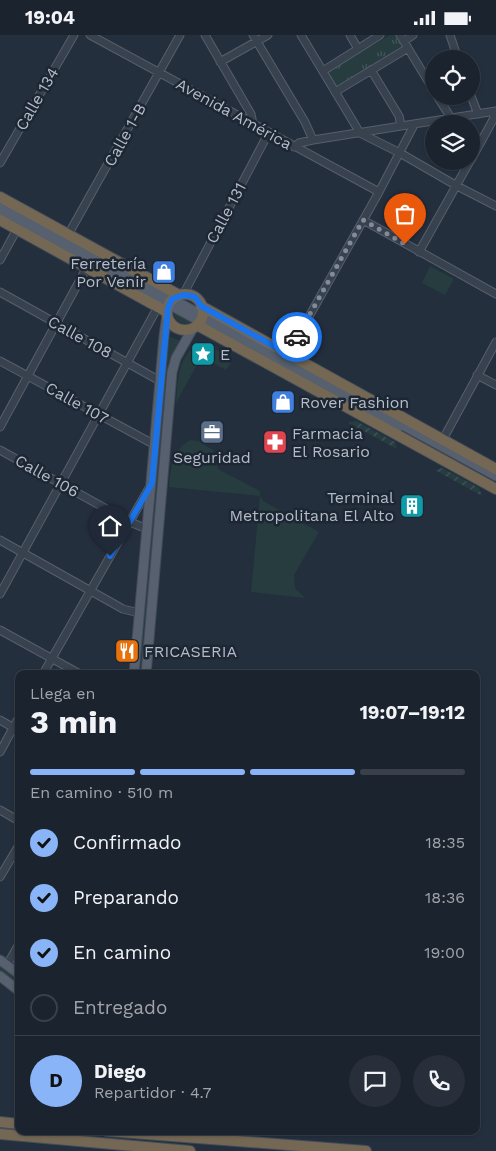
<!DOCTYPE html>
<html lang="es">
<meta charset="utf-8">
<style>
:root{--surface:#1b232e;--page:#282f3a;--text:#f1f3f6;--muted:#a0a4aa;--line:#39404a;--accent:#8ab4f8}
body{margin:0;font-family:"Work Sans",sans-serif;background:var(--page);color:var(--text);height:100vh;display:flex;flex-direction:column;font-size:19px;white-space:nowrap}
*{box-sizing:border-box;margin:0}
p{font-size:16px;color:var(--muted)}
.icon{flex:none;width:28px;height:28px;fill:none;stroke:currentColor;stroke-width:2;stroke-linecap:round;stroke-linejoin:round}
.map{position:relative;flex:1;overflow:hidden}
.panel{position:absolute;left:15px;top:635px;width:465px;height:465px;display:flex;flex-direction:column;background:var(--surface);border-radius:10px;box-shadow:0 1px 4px #0004,0 0 0 1px var(--line)}
.panel>*{flex:none}
.tools{position:absolute;left:425px;top:15px;display:grid;gap:10px}
.tools a{display:grid;place-items:center;width:55px;height:55px;border-radius:50%;background:var(--surface);box-shadow:0 1px 4px #0004,0 0 0 1px var(--line);font-size:25px}
.pin{position:absolute;display:grid;place-items:center;width:42px;height:42px;color:#fff;margin:-51px -21px;border-radius:50% 50% 50% 0;rotate:-45deg;box-shadow:0 0 5px #0007}
.pin .icon{rotate:45deg}
.courier{position:absolute;display:grid;place-items:center;width:50px;height:50px;margin:-25px;border:4px solid #1a73e8;border-radius:50%;background:#fff;color:#222;box-shadow:0 1px 6px #0007}
.head em{font-style:normal;font-weight:700}
.head div{display:flex;flex-direction:column-reverse}
.head{display:flex;align-items:center;justify-content:space-between;height:85px;padding:0 15px}
h1{font-size:32px;font-weight:700;line-height:38px}
.bar{display:grid;grid-template-columns:repeat(4,1fr);gap:8px 5px;align-content:center;height:60px;padding:0 15px}
.bar i{height:6px;border-radius:4px;background:var(--line)}
.bar .active{background:var(--accent)}
.bar p{grid-column:span 4}
.line{display:flex;align-items:center;gap:12px;padding:0 15px;border-top:1px solid var(--line)}
.line div{flex:1}
.round{display:grid;place-items:center;flex:none;width:52px;height:52px;border-radius:26px;background:var(--page)}
ol{padding:0 15px;list-style:none}
li{display:flex;align-items:center;gap:15px;height:55px}
li p{margin-inline-start:auto}
li .icon{padding:5px;border-radius:50%;background:var(--accent);color:#111;stroke-width:4}
li:last-child{color:var(--muted)}
li i{width:28px;height:28px;border:2px solid var(--line);border-radius:50%}
.status{display:flex;justify-content:space-between;align-items:center;height:35px;padding:0 25px;background:var(--surface);direction:ltr}
.status svg{height:14px;fill:currentColor}
.map>svg:first-child{display:block}
.grass{fill:#263c3f}
.park{fill:url(#park-tufts)}
.garden{fill:url(#garden-furrows)}
.lines{fill:none;stroke-linecap:round;stroke-linejoin:round}
.minor-casing{stroke:#565f6c;stroke-width:9}
.major-casing{stroke:#414a57;stroke-width:11}
.highway-casing{stroke:#434c59;stroke-width:12}
.minor{stroke:#38414e;stroke-width:7}
.major{stroke:#56606e;stroke-width:9}
.highway{stroke:#746855;stroke-width:10}
.done{stroke:#828b98;stroke-width:5;stroke-dasharray:0 9}
.route{stroke:#1a73e8;stroke-width:6}
.labels{text-anchor:middle;dominant-baseline:central;stroke-width:5;stroke-linejoin:round;paint-order:stroke}
.street-label{font-size:16px;fill:#b4bcc9;stroke:#1d2633}
.poi-label{font-size:16px;fill:#b4bcc9;stroke:#1d2633;text-anchor:start}
</style>
<div class="status"><b>19:04</b><svg viewBox="0 0 49 12"><path d="M0 12V9h3v3zM5 12V6h3v6zM10 12V3h3v9zM15 12V0h3v12zM26 1h20v11H26zM47 4h2v5h-2z"/></svg></div>
<div class="map">
<svg width="496" height="1116" viewBox="0 0 496 1116">
<defs>
<pattern id="park-tufts" width="24" height="20" patternUnits="userSpaceOnUse" patternTransform="scale(1.25)"><rect width="24" height="20" fill="#263c3f"/><path d="M3 7l-1-3M5 7V3M7 7l1-3M15 17l-1-3M17 17v-4M19 17l1-3" fill="none" stroke="#435659"/></pattern>
<pattern id="garden-furrows" width="10" height="10" patternUnits="userSpaceOnUse" patternTransform="scale(1.25)"><rect width="10" height="10" fill="#263c3f"/><path d="M-1 1l2-2M0 10L10 0M9 11l2-2" fill="none" stroke="#435659"/></pattern>
</defs>
<rect width="100%" height="100%" fill="#242f3e"/>
<path class="grass" d="M430 231 454 244 445 260 422 248Z
M174 274 194 285C184 293 173 287 174 274Z
M167 301 181 306 171 326 166 349 142 639H139Z
M200 310 210 311 233 324 226 335 201 322 176 368C178 347 177 318 200 310Z
M191 405 198 406 213 415 218 434 260 456V461L263 466 319 497 294 540 295 553 305 563 251 557 260 461 169 452C170 437 173 412 191 405Z
M0 929 19 943V951L0 937Z"/>
<path class="park" d="M390 0H396L403 12 333 53 324 39Z"/>
<path class="garden" d="M356 386 395 407 397 414 349 388Z
M442 433 479 453 482 461 435 435Z"/>
<g class="lines">
<defs>
<path id="minor" d="M90 0 379 157
M205 0 251 79 253 89
M253 0 305 87 313 105
M301 0 360 98 400 118 457 151 496 171
M350 0 358 14
M400 0 434 56
M450 0 458 24
M404 6 413 0
M220 27 268 0
M371 35 399 81 401 91
M323 36 380 0
M335 57 408 13
M437 61 451 83
M471 61 478 79
M294 112 299 108 313 105 496 76
M471 125 494 83 493 77
M0 128 74 0
M363 185 496 259
M68 200 180 0
M419 217 470 126
M0 225 17 194
M0 257 160 346
M183 260 269 97
M288 319 379 157 414 90
M0 326 155 410
M477 340 496 350
M0 392 87 232
M442 406 496 307
M0 415 130 487 147 494
M0 505 123 574 139 578
M0 559 160 268
M0 595 80 639
M43 639 149 453
M0 685 19 696
M0 717 19 682
M0 775 19 786
M0 842 19 810
M7 930 19 909"/>
<path id="major" d="M0 170 496 441
M0 177 397 394
M134 639 164 301 167 280
M146 639 172 337 176 323 193 293
M0 925 19 939
M0 941 19 956"/>
<path id="highway" d="M0 162 179 260
M0 185 167 277
M167 277a18 18 0 1 1 36 0a18 18 0 1 1-36 0Z
M201 271 496 434
M197 290 496 454
M0 1087 19 1089
M107 1096 366 1116
M0 1099 190 1116"/>
</defs>
<use href="#minor" class="minor-casing"/>
<use href="#major" class="major-casing"/>
<use href="#highway" class="highway-casing"/>
<use href="#minor" class="minor"/>
<use href="#major" class="major"/>
<use href="#highway" class="highway"/>
</g>
<g class="lines">
<path class="done" d="M297 302 363 185 405 209"/>
<path class="route" d="M110 521 152 448 168 273 172 264 183 260 192 261 196 263 201 271 288 319 297 302"/>
</g>
<defs>
<symbol id="shop-square" viewBox="-11 -11 22 22"><rect x="-9" y="-9" width="18" height="18" rx="4" fill="#3f7fe0" stroke="#1d2633"/><path d="M-5-2.5h2.3a2.7 3.5 0 0 1 5.4 0H5L5.5 6h-11ZM-1.5-2.5h3a1.5 2.3 0 0 0-3 0Z" fill="#fff"/></symbol>
<symbol id="sight-square" viewBox="-11 -11 22 22"><rect x="-9" y="-9" width="18" height="18" rx="4" fill="#0f9aa8" stroke="#1d2633"/><path d="M0-6L1.8-2.2L6-1.7L2.9 1.2L3.7 5.4L0 3.3L-3.7 5.4L-2.9 1.2L-6-1.7L-1.8-2.2Z" fill="#fff"/></symbol>
<symbol id="office-square" viewBox="-11 -11 22 22"><rect x="-9" y="-9" width="18" height="18" rx="4" fill="#5c6f8a" stroke="#1d2633"/><path d="M-6-3h4V-5.5h4V-3h4V5H-6ZM-1-4.5V-3h2v-1.5ZM-6 0V1H6V0Z" fill="#fff"/></symbol>
<symbol id="pharmacy-square" viewBox="-11 -11 22 22"><rect x="-9" y="-9" width="18" height="18" rx="4" fill="#e0444e" stroke="#1d2633"/><path d="M-2-6h4v4h4v4h-4v4h-4v-4h-4v-4h4Z" fill="#fff"/></symbol>
<symbol id="building-square" viewBox="-11 -11 22 22"><rect x="-9" y="-9" width="18" height="18" rx="4" fill="#0f9aa8" stroke="#1d2633"/><path d="M-4-6H4V6H1V3H-1V6H-4ZM-2.5-4.3h1.7v1.8h-1.7ZM.8-4.3h1.7v1.8H.8ZM-2.5-1h1.7V.8h-1.7ZM.8-1h1.7V.8H.8Z" fill="#fff"/></symbol>
<symbol id="restaurant-square" viewBox="-11 -11 22 22"><rect x="-9" y="-9" width="18" height="18" rx="4" fill="#e8710a" stroke="#1d2633"/><path d="M-5-6h1v4h1v-4h1v4h1v-4h1v5L-1.5 .5V6h-2V.5L-5-1ZM5-6V6H3V1.5H1.5Q1.5-4 5-6Z" fill="#fff"/></symbol>
</defs>
<g fill-rule="evenodd">
<use href="#shop-square" x="150" y="223" width="28" height="28"/>
<use href="#sight-square" x="189" y="305" width="28" height="28"/>
<use href="#shop-square" x="269" y="353" width="28" height="28"/>
<use href="#office-square" x="198" y="383" width="28" height="28"/>
<use href="#pharmacy-square" x="261" y="393" width="28" height="28"/>
<use href="#building-square" x="398" y="457" width="28" height="28"/>
<use href="#restaurant-square" x="113" y="602" width="28" height="28"/>
</g>
<g class="labels">
<g class="street-label">
<text transform="translate(37 64) rotate(-60)">Calle 134</text>
<text transform="translate(234 79) rotate(29)">Avenida América</text>
<text transform="translate(125 100) rotate(-61)">Calle 1-B</text>
<text transform="translate(226 178) rotate(-62)">Calle 131</text>
<text transform="translate(80 302) rotate(29)">Calle 108</text>
<text transform="translate(77 368) rotate(29)">Calle 107</text>
<text transform="translate(47 441) rotate(29)">Calle 106</text>
</g>
<g class="poi-label">
<text x="146" y="228" text-anchor="end">Ferretería<tspan x="146" dy="18">Por Venir</tspan></text>
<text x="220" y="319">E</text>
<text x="300" y="367">Rover Fashion</text>
<text x="292" y="398">Farmacia<tspan x="292" dy="18">El Rosario</tspan></text>
<text x="212" y="422" text-anchor="middle">Seguridad</text>
<text x="394" y="462" text-anchor="end">Terminal<tspan x="394" dy="18">Metropolitana El Alto</tspan></text>
<text x="144" y="616">FRICASERIA</text>
</g>
</g>
</svg>
<div class="tools">
<a><svg class="icon" aria-label="locate" viewBox="0 0 24 24"><circle cx="12" cy="12" r="6"/><path d="M12 2v4M12 18v4M2 12h4M18 12h4"/></svg></a>
<a><svg class="icon" aria-label="layers" viewBox="0 0 24 24"><path d="M12 4l9 5-9 5-9-5zM3 14l9 5 9-5"/></svg></a>
</div>
<div class="pin" style="left:405px;top:209px;background:#ea580c"><svg class="icon" aria-label="bag" viewBox="0 0 24 24"><path d="M5 8h14l-1 12H6zM9 8a3 3 0 0 1 6 0"/></svg></div>
<div class="pin" style="left:110px;top:521px;background:#1f2937"><svg class="icon" aria-label="home" viewBox="0 0 24 24"><path d="M3 11l9-7 9 7M6 9v11h12V9"/></svg></div>
<div class="courier" style="left:297px;top:302px"><svg class="icon" aria-label="car" viewBox="0 0 24 24"><path d="M5 17H2v-5l4-1 3-4h7l3 4 3 1v5h-3M9 17h6M6 11h13"/><circle cx="7" cy="17" r="2"/><circle cx="17" cy="17" r="2"/></svg></div>
<section class="panel">
<div class="head"><div><h1>3 min</h1><p>Llega en</p></div><em>19:07–19:12</em></div>
<div class="bar"><i class="active"></i><i class="active"></i><i class="active"></i><i></i><p>En camino · 510 m</p></div>
<ol>
<li><svg class="icon" aria-label="check" viewBox="0 0 24 24"><path d="M5 12l5 5 9-10"/></svg>Confirmado<p>18:35</p></li>
<li><svg class="icon" aria-label="check" viewBox="0 0 24 24"><path d="M5 12l5 5 9-10"/></svg>Preparando<p>18:36</p></li>
<li><svg class="icon" aria-label="check" viewBox="0 0 24 24"><path d="M5 12l5 5 9-10"/></svg>En camino<p>19:00</p></li>
<li><i></i>Entregado</li>
</ol>
<div class="line" style="height:90px"><b class="round" style="background:var(--accent);color:#111">D</b><div><b>Diego</b><p>Repartidor · 4.7</p></div><a class="round"><svg class="icon" aria-label="chat" viewBox="0 0 24 24"><path d="M4 5h16v11H9l-5 4z"/></svg></a><a class="round"><svg class="icon" aria-label="phone" viewBox="0 0 24 24"><path d="M5 4h4l2 5-3 2q2 4 5 5l2-3 5 2v4C11 20 4 13 5 4z"/></svg></a></div>
</section>
</div>
